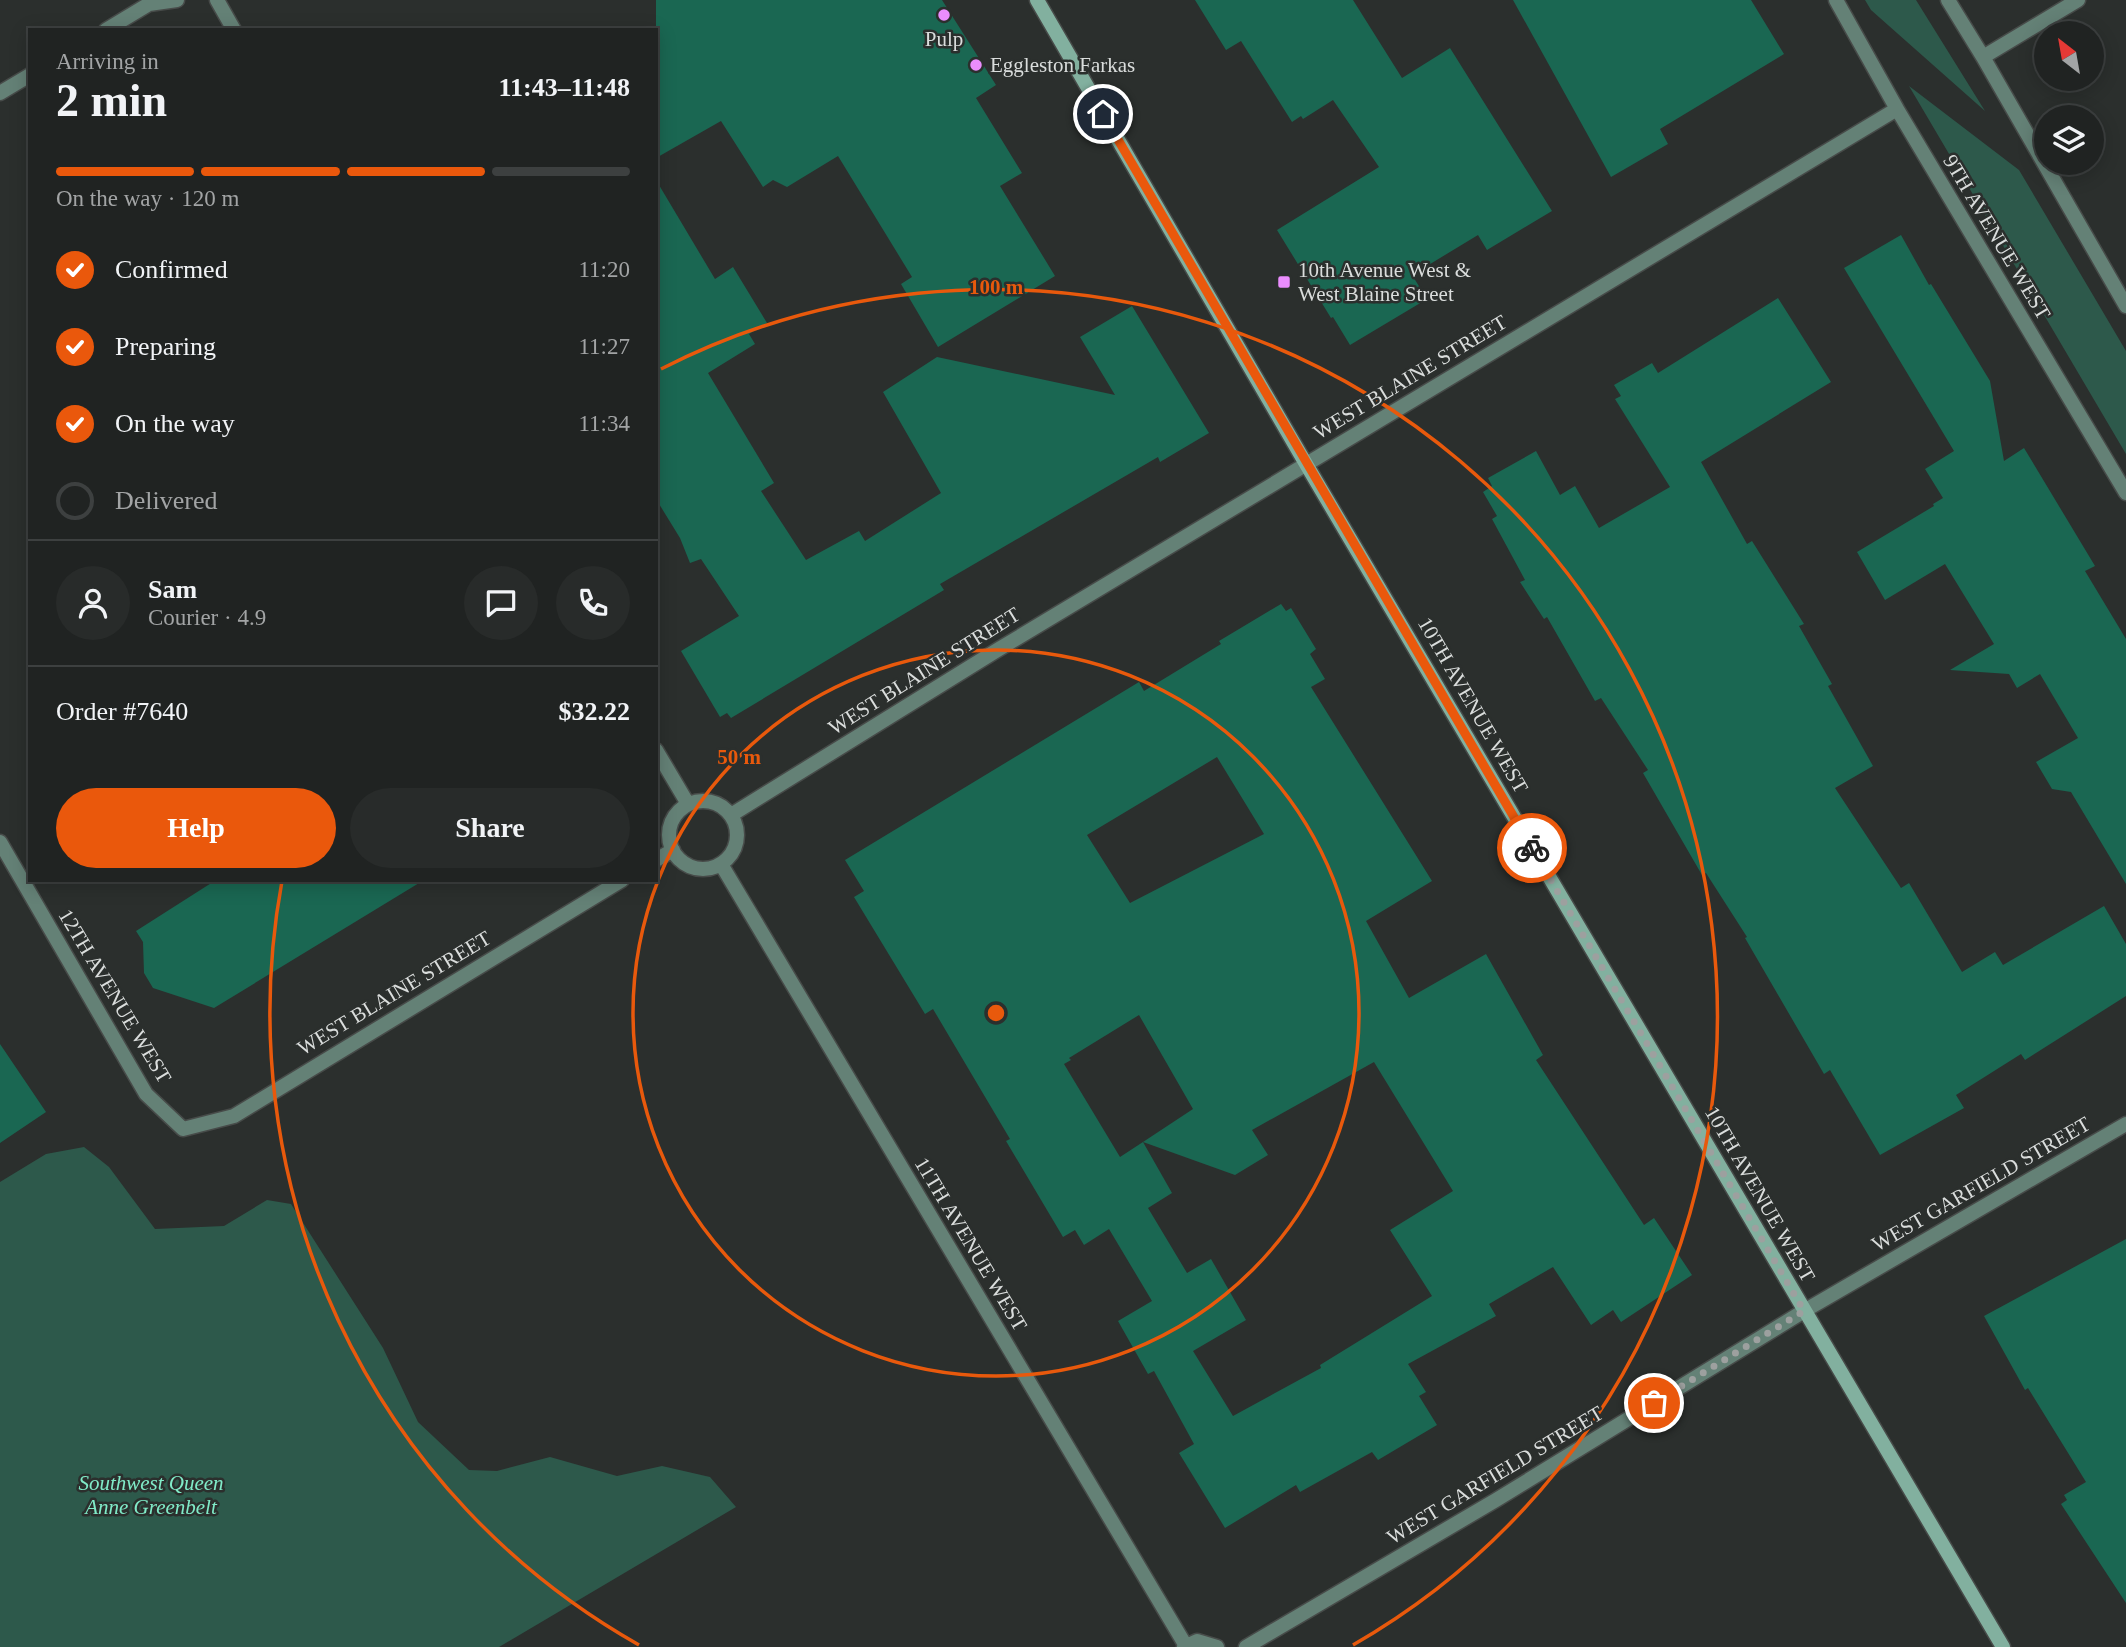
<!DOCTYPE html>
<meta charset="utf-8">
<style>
:root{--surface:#202322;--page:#282b2a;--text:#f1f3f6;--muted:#a2a4a5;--line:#3d4040;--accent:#ea580c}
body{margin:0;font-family:"Times New Roman",serif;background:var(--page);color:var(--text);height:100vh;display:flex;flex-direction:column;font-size:26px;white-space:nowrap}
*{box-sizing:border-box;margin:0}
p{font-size:23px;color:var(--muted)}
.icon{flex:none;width:38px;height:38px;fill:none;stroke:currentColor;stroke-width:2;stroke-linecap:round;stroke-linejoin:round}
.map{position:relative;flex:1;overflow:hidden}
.sheet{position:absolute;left:28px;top:28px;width:630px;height:854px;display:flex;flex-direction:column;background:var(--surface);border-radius:0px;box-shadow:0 4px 18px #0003,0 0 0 2px var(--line)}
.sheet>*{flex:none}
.needle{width:46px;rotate:329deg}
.tools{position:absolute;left:2034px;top:21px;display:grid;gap:14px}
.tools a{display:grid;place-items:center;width:70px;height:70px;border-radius:50%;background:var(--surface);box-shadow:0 4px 18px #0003,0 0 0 2px var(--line);font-size:35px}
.pin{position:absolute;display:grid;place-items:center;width:60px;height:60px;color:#fff;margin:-30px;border:4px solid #fff;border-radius:50%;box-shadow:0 2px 7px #0007}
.courier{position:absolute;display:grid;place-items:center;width:70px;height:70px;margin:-35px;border:5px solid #ea580c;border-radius:50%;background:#fff;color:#222;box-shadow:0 2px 9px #0007}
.overview em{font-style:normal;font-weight:700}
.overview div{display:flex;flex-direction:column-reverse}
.overview{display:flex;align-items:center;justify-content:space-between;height:119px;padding:0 28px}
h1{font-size:46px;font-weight:700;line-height:52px}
.bar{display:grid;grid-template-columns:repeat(4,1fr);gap:10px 7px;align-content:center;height:84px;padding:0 28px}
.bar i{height:9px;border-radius:5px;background:var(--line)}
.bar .selected{background:var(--accent)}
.bar p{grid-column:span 4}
.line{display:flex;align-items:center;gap:18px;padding:0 28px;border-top:2px solid var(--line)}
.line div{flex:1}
.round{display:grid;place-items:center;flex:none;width:74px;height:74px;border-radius:37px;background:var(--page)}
ol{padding:0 28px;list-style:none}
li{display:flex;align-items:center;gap:21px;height:77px}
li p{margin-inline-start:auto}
li .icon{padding:7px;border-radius:50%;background:var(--accent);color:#fff;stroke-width:4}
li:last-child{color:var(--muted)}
li i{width:38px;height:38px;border:4px solid var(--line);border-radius:50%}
.primary-button{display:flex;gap:14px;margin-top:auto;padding:14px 28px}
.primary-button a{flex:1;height:80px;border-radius:42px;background:var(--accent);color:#fff;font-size:28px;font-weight:700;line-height:80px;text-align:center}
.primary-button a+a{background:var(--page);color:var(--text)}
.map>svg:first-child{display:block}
.green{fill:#2d594b}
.building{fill:#1a6752;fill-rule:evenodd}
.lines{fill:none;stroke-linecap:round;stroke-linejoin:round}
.street-casing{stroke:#474b49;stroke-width:17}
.secondary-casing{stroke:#474b49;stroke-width:17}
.street{stroke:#648176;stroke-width:14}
.secondary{stroke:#82b09f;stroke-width:14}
.done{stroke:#9da09f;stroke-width:7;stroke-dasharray:0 12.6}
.route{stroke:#ea580c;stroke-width:9}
.ring{fill:none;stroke:#e8590c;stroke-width:3.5}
.poi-dot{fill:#ea8dfd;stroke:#2b2f2d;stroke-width:2.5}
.labels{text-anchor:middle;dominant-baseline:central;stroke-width:5;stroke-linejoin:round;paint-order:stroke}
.poi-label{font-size:21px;fill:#dadddc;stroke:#2b2f2d;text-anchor:start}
.street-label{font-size:21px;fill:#dadddc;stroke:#2b2f2d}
.park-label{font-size:21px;font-style:italic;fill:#80ebc8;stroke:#2b2f2d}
.centre{fill:#e8590c;stroke:#2b2f2d;stroke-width:3.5}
.ring-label{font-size:21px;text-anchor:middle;font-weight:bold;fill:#e8590c;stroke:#2b2f2d;stroke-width:5;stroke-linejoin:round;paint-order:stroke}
</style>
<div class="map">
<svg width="2126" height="1647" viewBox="0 0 2126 1647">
<rect width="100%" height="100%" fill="#2b2f2d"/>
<path class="green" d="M1865 0H1916L1985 111 1871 10Z
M1909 86 2019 170 2126 351V454Z
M84 1147 109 1167 155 1229 224 1226 267 1200 291 1204 383 1348 418 1422 469 1470 497 1471 550 1457 617 1476 662 1466 710 1477 736 1507 499 1647H0V1182L46 1154Z"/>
<path class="building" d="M656 0H942L996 85 976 98 1022 173 1000 186 1055 276 938 347 901 284 912 277 838 156 787 187 773 180 763 187 721 121 656 158Z
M1195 0H1353L1402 78 1450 48 1552 211 1487 250 1478 235 1412 275 1427 299 1350 345 1333 317 1331 318 1277 230 1379 167 1333 100 1303 119 1301 116 1292 122 1241 41 1226 50Z
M1513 0H1751L1784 54 1660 129 1668 144 1611 177Z
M656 180 715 279 733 267 767 323 749 334 755 344 708 373 774 483 761 491 806 560 859 531 865 541 941 493 883 392 937 357 1115 395 1080 337 1132 306 1209 433 1160 462 1158 457 940 584 944 590 731 718 727 713 720 717 681 651 739 616 701 559 690 563 680 538 656 499Z
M1901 235 1929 285 1931 284 1990 381 2004 461 2024 448 2095 566 2085 571 2126 639V884L2071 792 2052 789 2036 762 2078 738 2040 674 2017 688 2009 674 1950 670 1994 644 1945 564 1885 600 1857 552 1934 506 1933 504 1943 498 1925 469 1954 451 1844 268Z
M1778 298 1831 382 1701 462 1747 544 1752 541 1804 624 1799 626 1832 684 1828 686 1873 766 1835 788 1901 888 1909 883 1962 972 1995 952 2003 965 2104 906 2126 944V996L2025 1060 2021 1054 1956 1095 1964 1108 1880 1155 1830 1070 1824 1074 1745 938 1747 937 1706 873 1702 875 1643 773 1648 770 1601 698 1595 701 1547 617 1544 619 1520 582 1525 580 1492 519 1497 516 1483 492 1492 486 1488 478 1536 451 1560 495 1575 486 1599 528 1670 487 1615 399 1621 396 1614 385 1652 363 1658 373Z
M1281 604 1286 611 1291 608 1316 649 1310 654 1325 679 1311 687 1432 881 1366 921 1409 998 1486 954 1543 1055 1536 1060 1644 1225 1654 1218 1692 1275 1621 1322 1613 1310 1591 1325 1553 1267 1489 1304 1496 1316 1408 1364 1426 1392 1419 1396 1437 1425 1378 1460 1372 1452 1300 1492 1296 1485 1225 1528 1179 1453 1194 1444 1154 1371 1148 1374 1118 1321 1152 1301 1109 1229 1084 1245 1075 1230 1063 1237 1006 1141 1010 1139 933 1009 925 1014 854 897 864 891 845 860 1139 682 1144 691 1221 644 1219 641ZM1217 757 1264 834 1130 903 1087 835ZM1139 1015 1193 1109 1143 1142 1235 1175 1268 1155 1252 1130 1374 1062 1453 1191 1390 1230 1432 1296 1320 1365 1321 1368 1233 1416 1193 1351 1246 1320 1211 1259 1187 1273 1148 1208 1172 1193 1143 1142 1120 1157 1064 1064 1071 1060 1069 1058Z
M216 880H424L214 1008 153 988 144 973 143 942 136 931Z
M0 1044 46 1112 0 1143Z
M2126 1239V1603L2061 1504 2067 1500 2064 1495 2086 1482 2028 1388 2025 1390 1984 1316Z"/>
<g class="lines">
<defs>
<path id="street" d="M217 0 234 30
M1836 0 1897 109 2126 493
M1948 0 1983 57 2126 306
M106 30 149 4 177 0
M1983 57 2078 0
M0 93 30 75
M656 750 688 804
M669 835a34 34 0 1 1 68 0a34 34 0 1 1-68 0Z
M731 815 999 649 1897 109
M0 842 146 1094 183 1129 234 1116 622 880
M656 860 673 850
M721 864 1186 1646
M1184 1647 1197 1641 1217 1647
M1246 1647 1496 1500 1804 1311 2126 1124"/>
<path id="secondary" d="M1037 0 1306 464 2003 1647"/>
</defs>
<use href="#street" class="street-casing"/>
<use href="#secondary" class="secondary-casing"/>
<use href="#street" class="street"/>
<use href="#secondary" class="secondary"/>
</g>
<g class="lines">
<path class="done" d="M1532 848 1804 1311 1654 1403"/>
<path class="route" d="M1103 114 1532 848"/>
</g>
<g class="ring">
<circle cx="996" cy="1013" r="363"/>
<path d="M639 1645A726 726 0 0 1 282 881M661 369A726 726 0 0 1 1353 1645"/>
</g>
<g class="poi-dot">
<circle cx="944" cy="15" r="7"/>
<circle cx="976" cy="65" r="7"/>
<rect x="1277" y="275" width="14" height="14" rx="3.5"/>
</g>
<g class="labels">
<g class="poi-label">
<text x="944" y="39" text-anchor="middle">Pulp</text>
<text x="990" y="65">Eggleston Farkas</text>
<text x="1298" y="270">10th Avenue West &amp;<tspan x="1298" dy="24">West Blaine Street</tspan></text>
</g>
<g class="street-label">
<text transform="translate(1997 237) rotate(59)">9TH AVENUE WEST</text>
<text transform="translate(1410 377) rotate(-31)">WEST BLAINE STREET</text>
<text transform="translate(924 671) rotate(-32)">WEST BLAINE STREET</text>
<text transform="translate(1473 705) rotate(60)">10TH AVENUE WEST</text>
<text transform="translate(394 993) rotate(-31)">WEST BLAINE STREET</text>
<text transform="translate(115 996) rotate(59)">12TH AVENUE WEST</text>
<text transform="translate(1981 1184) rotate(-30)">WEST GARFIELD STREET</text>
<text transform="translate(1760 1194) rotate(60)">10TH AVENUE WEST</text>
<text transform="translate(971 1244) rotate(59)">11TH AVENUE WEST</text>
<text transform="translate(1495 1475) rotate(-31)">WEST GARFIELD STREET</text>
</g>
<g class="park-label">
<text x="151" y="1483">Southwest Queen<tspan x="151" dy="24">Anne Greenbelt</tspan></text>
</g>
</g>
<circle cx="996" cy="1013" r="10" class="centre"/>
<g class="ring-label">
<text x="996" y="294">100 m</text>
<text x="739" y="764">50 m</text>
</g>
</svg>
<div class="tools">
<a><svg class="needle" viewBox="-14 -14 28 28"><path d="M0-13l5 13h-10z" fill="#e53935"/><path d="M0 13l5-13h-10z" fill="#a2a4a5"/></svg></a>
<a><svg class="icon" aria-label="layers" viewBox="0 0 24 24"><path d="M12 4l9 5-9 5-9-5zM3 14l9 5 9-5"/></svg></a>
</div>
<div class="pin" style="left:1654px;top:1403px;background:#ea580c"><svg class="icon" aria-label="bag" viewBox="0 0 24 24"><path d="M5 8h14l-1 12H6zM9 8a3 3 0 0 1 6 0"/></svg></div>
<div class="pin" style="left:1103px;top:114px;background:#1f2937"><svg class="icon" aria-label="home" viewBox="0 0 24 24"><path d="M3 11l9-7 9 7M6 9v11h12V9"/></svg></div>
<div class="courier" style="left:1532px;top:848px"><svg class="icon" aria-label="bike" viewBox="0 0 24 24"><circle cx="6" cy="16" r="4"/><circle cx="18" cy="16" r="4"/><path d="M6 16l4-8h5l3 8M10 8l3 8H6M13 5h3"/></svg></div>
<section class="sheet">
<div class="overview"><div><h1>2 min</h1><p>Arriving in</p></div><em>11:43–11:48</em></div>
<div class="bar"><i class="selected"></i><i class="selected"></i><i class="selected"></i><i></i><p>On the way · 120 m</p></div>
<ol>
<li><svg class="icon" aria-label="check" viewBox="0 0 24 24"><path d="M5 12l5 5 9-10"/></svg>Confirmed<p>11:20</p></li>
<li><svg class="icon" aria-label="check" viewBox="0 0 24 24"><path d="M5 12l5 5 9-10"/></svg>Preparing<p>11:27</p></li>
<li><svg class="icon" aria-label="check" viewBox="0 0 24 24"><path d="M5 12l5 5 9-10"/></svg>On the way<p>11:34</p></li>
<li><i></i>Delivered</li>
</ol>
<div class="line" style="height:126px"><a class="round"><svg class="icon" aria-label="person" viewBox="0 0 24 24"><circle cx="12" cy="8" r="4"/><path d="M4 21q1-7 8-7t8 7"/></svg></a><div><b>Sam</b><p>Courier · 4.9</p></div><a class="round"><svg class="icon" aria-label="chat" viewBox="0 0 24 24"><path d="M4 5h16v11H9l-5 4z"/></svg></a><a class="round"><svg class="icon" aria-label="phone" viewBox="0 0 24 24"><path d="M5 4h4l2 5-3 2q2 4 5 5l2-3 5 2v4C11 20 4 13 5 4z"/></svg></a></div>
<div class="line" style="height:91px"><div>Order #7640</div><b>$32.22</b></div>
<div class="primary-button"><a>Help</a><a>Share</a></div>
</section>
</div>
